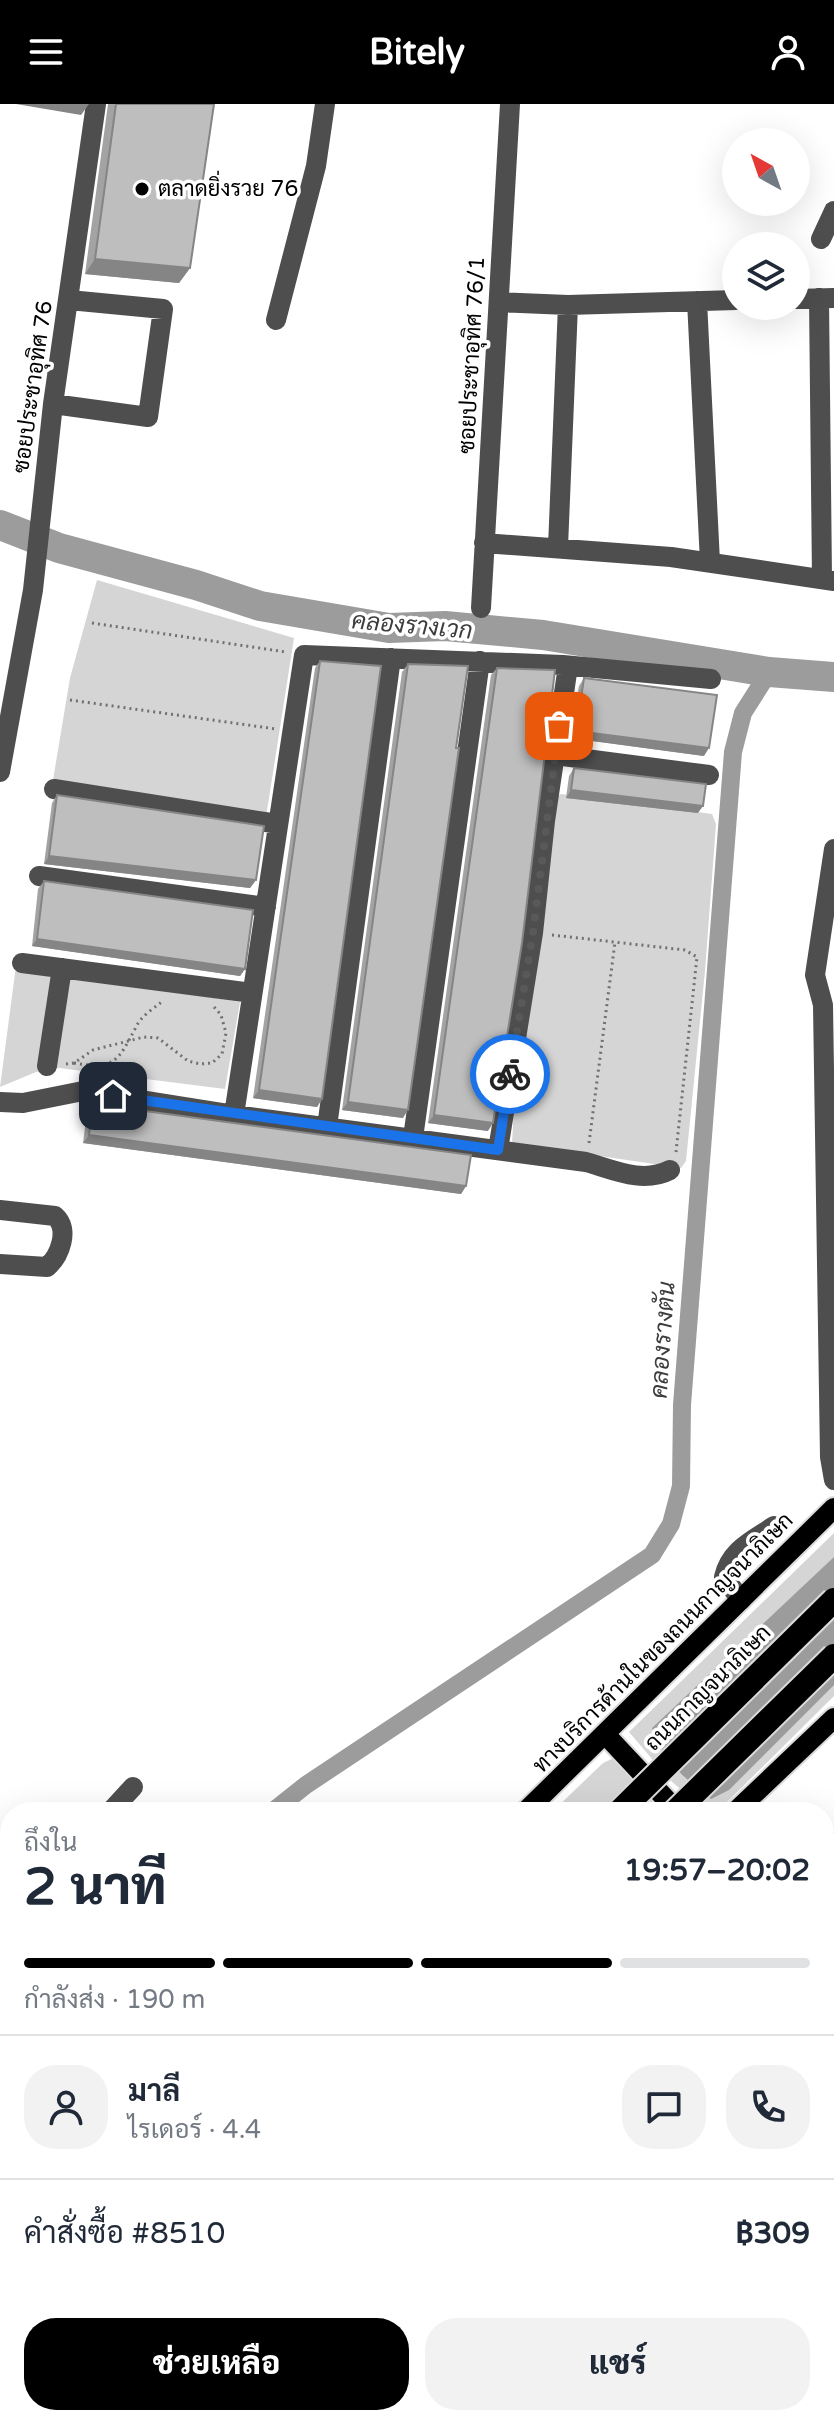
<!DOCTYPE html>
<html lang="th">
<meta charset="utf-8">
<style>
:root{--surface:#fff;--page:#f2f2f3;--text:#1f2937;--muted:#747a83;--line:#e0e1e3;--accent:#000}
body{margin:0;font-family:"Varela Round",Sarabun,sans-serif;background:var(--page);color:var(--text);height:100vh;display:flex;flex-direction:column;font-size:30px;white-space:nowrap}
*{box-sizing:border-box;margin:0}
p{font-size:26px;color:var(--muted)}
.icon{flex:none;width:44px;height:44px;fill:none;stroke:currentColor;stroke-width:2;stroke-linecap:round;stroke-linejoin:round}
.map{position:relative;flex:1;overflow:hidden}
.details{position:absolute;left:0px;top:1698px;width:834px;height:624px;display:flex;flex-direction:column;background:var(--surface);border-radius:32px 32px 0 0;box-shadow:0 8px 32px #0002}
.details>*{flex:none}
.needle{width:52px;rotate:320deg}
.fabs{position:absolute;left:722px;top:24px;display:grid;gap:16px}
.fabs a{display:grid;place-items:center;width:88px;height:88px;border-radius:50%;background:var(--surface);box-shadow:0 8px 32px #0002;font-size:40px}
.pin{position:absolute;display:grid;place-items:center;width:68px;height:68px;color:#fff;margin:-34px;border-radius:16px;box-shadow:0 4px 12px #0006}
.courier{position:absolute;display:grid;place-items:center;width:80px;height:80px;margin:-40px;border:6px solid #1a73e8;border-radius:50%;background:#fff;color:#222;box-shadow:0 2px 10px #0007}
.headline em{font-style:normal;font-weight:800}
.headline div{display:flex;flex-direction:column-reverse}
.headline{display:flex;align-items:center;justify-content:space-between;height:136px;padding:0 24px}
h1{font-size:52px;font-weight:800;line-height:60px}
.bar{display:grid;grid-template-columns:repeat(4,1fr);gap:12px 8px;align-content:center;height:96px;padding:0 24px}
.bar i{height:10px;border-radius:6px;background:var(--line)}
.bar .current{background:var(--accent)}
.bar p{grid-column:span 4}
.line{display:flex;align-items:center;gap:20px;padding:0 24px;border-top:2px solid var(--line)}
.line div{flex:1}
.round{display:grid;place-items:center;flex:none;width:84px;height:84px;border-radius:32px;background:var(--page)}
.primary-button{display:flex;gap:16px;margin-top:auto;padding:16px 24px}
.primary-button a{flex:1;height:92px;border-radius:32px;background:var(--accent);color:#fff;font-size:32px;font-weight:800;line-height:92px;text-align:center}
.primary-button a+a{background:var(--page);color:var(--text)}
header{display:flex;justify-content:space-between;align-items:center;height:104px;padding:0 24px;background:var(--accent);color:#fff;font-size:36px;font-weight:800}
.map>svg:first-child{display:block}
.green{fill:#d5d5d5}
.water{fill:#9c9c9c}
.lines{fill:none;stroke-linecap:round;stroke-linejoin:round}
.canal{stroke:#9c9c9c;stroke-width:18}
.river{stroke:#9c9c9c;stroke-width:30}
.major-casing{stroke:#dbdbdb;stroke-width:24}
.highway-casing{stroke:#dbdbdb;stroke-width:28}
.path{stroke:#707070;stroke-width:3;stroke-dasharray:2 4;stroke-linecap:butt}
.minor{stroke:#4e4e4e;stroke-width:20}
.major{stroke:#000;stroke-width:20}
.highway{stroke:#000;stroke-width:24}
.highway-bridge-casing{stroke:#dbdbdb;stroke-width:28;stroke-linecap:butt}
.highway-bridge{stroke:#000;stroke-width:24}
.wall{fill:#a3a3a3}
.shaded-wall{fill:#858585}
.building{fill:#bebebe;stroke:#858585;stroke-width:2}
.done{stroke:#595959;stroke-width:8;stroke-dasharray:0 14.4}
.route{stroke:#1a73e8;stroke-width:10}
.poi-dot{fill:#000;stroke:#fff;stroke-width:3}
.labels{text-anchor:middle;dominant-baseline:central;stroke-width:7;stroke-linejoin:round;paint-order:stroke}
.poi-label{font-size:22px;fill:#000;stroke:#fff;text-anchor:start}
.street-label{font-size:22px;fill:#000;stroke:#fff}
.water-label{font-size:24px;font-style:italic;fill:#3d3d3d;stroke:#fff}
</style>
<header><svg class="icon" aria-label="menu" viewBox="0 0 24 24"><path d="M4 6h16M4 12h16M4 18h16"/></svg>Bitely<svg class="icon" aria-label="person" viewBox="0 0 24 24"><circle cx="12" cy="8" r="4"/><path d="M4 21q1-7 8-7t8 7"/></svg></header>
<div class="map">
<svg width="834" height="2322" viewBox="0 0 834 2322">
<rect width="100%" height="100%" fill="#fff"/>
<path class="green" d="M97 476 294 534 264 726 50 694 70 574Z
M561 690 712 710 716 720 705 867 686 1057 681 1064 512 1039 514 1004 552 696Z
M16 862 240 898 225 985 59 964 36 968 0 983Z
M834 1429V1592L717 1708H707L670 1676 629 1628Z
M614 1654 661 1708H552L603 1659Z"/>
<path class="water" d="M834 1453V1581L729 1686 711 1695C684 1673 663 1658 652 1624Z
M824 2127 834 2140V2264L824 2263Z"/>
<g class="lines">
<path class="canal" d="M272 1708 306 1681 652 1451 671 1420 681 1382 682 1301 733 648 743 609 769 568
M0 1916 10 1909"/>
<path class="river" d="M0 421 59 444 196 481 260 502 389 524 445 522 543 531 769 568 834 573"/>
<defs>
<path id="major" d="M605 1630 678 1708
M525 1708 834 1404
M735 1708 834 1614
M0 2216 10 2206
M0 2233 10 2243
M77 2312 87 2322
M99 2322 109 2312"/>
<path id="highway" d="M0 2320 10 2310
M53 2322 63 2312"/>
</defs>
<use href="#major" class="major-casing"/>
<use href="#highway" class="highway-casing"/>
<path class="path" d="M92 519 286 548
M70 596 276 625
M552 831 685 846 697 853 676 1048
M74 959C115 966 118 957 136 923 141 912 154 904 163 897
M66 960 74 959 93 946 144 933 158 934 188 957 200 960 212 959 222 950 226 929 221 911 214 903
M589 1039 615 838"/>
<path class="minor" d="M821 135 834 107
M819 194 822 475
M796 195 834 194
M697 197 710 458
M499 198 568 201 736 196
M276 216 316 62 325 0
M53 300 148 313 163 205 69 196
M484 439 671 453 834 477
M558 443 568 201
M481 504 510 0
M555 651 709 671
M0 668 33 486 53 300 96 0
M54 685 278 720
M834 745 815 871 823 901 830 1353 834 1376
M39 772 266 803
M22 859 252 889
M47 962 62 864
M0 998 23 999 83 987 234 1011 586 1058C614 1066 643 1080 670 1066
M234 1011 304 551 563 561 711 575
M327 1023 391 554
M413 1034 480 557
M498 1046 533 829 545 717 568 562
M0 1106 55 1112C70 1125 60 1152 47 1163L0 1160
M741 1496 724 1473C730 1446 752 1437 774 1422
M110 1708 133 1683
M824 1747 834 1738
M0 1774 10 1784
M824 1856 834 1857
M824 1894H834
M824 2013 834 2005
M0 2050 10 2057
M258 2312 266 2322
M533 2312 542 2322
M558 2312 567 2322
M443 2322 454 2312
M600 2322 611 2312
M750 2322 761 2312"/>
<use href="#major" class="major"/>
<use href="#highway" class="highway"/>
<defs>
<path id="highway-bridge" d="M619 1708 834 1496
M675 1708 834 1552"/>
</defs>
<use href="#highway-bridge" class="highway-bridge-casing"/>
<use href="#highway-bridge" class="highway-bridge"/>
</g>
<path class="wall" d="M108 0H214L190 164 179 179 85 170Z
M320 557 322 995 317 1003 253 994 315 564Z
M408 560 403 1014 342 1006 402 568Z
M497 564 488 1027 428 1019 491 571Z
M584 574 704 652 570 634 579 582Z
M574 664 698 709 566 694 569 672Z
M57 691 256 776 250 784 44 760 52 699Z
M44 777 245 865 240 872 32 842 38 785Z
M93 1000 466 1082 461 1090 83 1039 87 1008Z"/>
<path class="shaded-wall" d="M16 0H89L81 11Z
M95 155 190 164 179 179 85 170Z
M576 627 709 644 704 652 570 634Z
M571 686 703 702 698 709 566 694Z
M49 752 256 776 250 784 44 760Z
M37 835 245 865 240 872 32 842Z
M259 986 322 995 317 1003 253 994Z
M348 998 408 1006 403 1014 342 1006Z
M434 1011 493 1019 488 1027 428 1019Z
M89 1031 466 1082 461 1090 83 1039Z"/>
<path class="building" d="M116 0H214L190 164 95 155Z
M320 557 381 562 322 995 259 986Z
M408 560 468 562 456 644H459L408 1006 348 998Z
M497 564 555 566 522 839 493 1019 434 1011Z
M584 574 717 591 709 644 576 627Z
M574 664 706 680 703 702 571 686Z
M57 691 264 722 256 776 49 752Z
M44 777 253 806 245 865 37 835Z
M93 1000 471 1051 466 1082 89 1031Z"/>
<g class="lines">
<path class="done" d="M510 970 533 829 559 622"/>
<path class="route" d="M113 992 498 1046 510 970"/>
</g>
<circle class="poi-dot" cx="142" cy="85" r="8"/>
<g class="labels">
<g class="poi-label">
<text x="158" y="85">ตลาดยิ่งรวย 76</text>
</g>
<g class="street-label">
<text transform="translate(472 251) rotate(-87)">ซอยประชาอุทิศ 76/1</text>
<text transform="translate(33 283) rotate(-82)">ซอยประชาอุทิศ 76</text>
<text transform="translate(663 1539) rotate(-45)">ทางบริการด้านในของถนนกาญจนาภิเษก</text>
<text transform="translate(708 1584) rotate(-45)">ถนนกาญจนาภิเษก</text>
</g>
<g class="water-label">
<text transform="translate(412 522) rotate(5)">คลองรางเวก</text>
<text transform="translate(663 1236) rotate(-86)">คลองรางตัน</text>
</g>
</g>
</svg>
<div class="fabs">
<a><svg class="needle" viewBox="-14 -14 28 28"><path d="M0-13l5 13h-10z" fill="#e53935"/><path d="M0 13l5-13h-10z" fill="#747a83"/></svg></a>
<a><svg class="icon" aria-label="layers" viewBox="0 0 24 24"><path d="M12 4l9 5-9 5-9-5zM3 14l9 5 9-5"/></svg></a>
</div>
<div class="pin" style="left:559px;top:622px;background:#ea580c"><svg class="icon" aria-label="bag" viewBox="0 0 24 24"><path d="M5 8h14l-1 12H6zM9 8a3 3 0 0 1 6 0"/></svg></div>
<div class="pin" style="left:113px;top:992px;background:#1f2937"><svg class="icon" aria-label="home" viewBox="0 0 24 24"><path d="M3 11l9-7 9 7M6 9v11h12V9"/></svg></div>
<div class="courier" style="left:510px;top:970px"><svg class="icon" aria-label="bike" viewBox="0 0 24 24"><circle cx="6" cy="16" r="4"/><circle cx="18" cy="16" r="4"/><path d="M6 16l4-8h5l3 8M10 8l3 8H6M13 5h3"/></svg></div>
<section class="details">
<div class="headline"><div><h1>2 นาที</h1><p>ถึงใน</p></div><em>19:57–20:02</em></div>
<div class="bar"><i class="current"></i><i class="current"></i><i class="current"></i><i></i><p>กำลังส่ง · 190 m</p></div>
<div class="line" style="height:144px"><a class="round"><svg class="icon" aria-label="person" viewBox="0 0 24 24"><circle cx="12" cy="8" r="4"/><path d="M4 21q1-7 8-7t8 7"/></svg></a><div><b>มาลี</b><p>ไรเดอร์ · 4.4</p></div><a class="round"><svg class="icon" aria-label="chat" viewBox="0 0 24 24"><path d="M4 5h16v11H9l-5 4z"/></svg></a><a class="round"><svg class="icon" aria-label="phone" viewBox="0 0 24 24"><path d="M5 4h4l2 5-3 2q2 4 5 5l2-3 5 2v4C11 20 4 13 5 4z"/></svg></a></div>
<div class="line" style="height:104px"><div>คำสั่งซื้อ #8510</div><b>฿309</b></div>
<div class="primary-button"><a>ช่วยเหลือ</a><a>แชร์</a></div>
</section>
</div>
